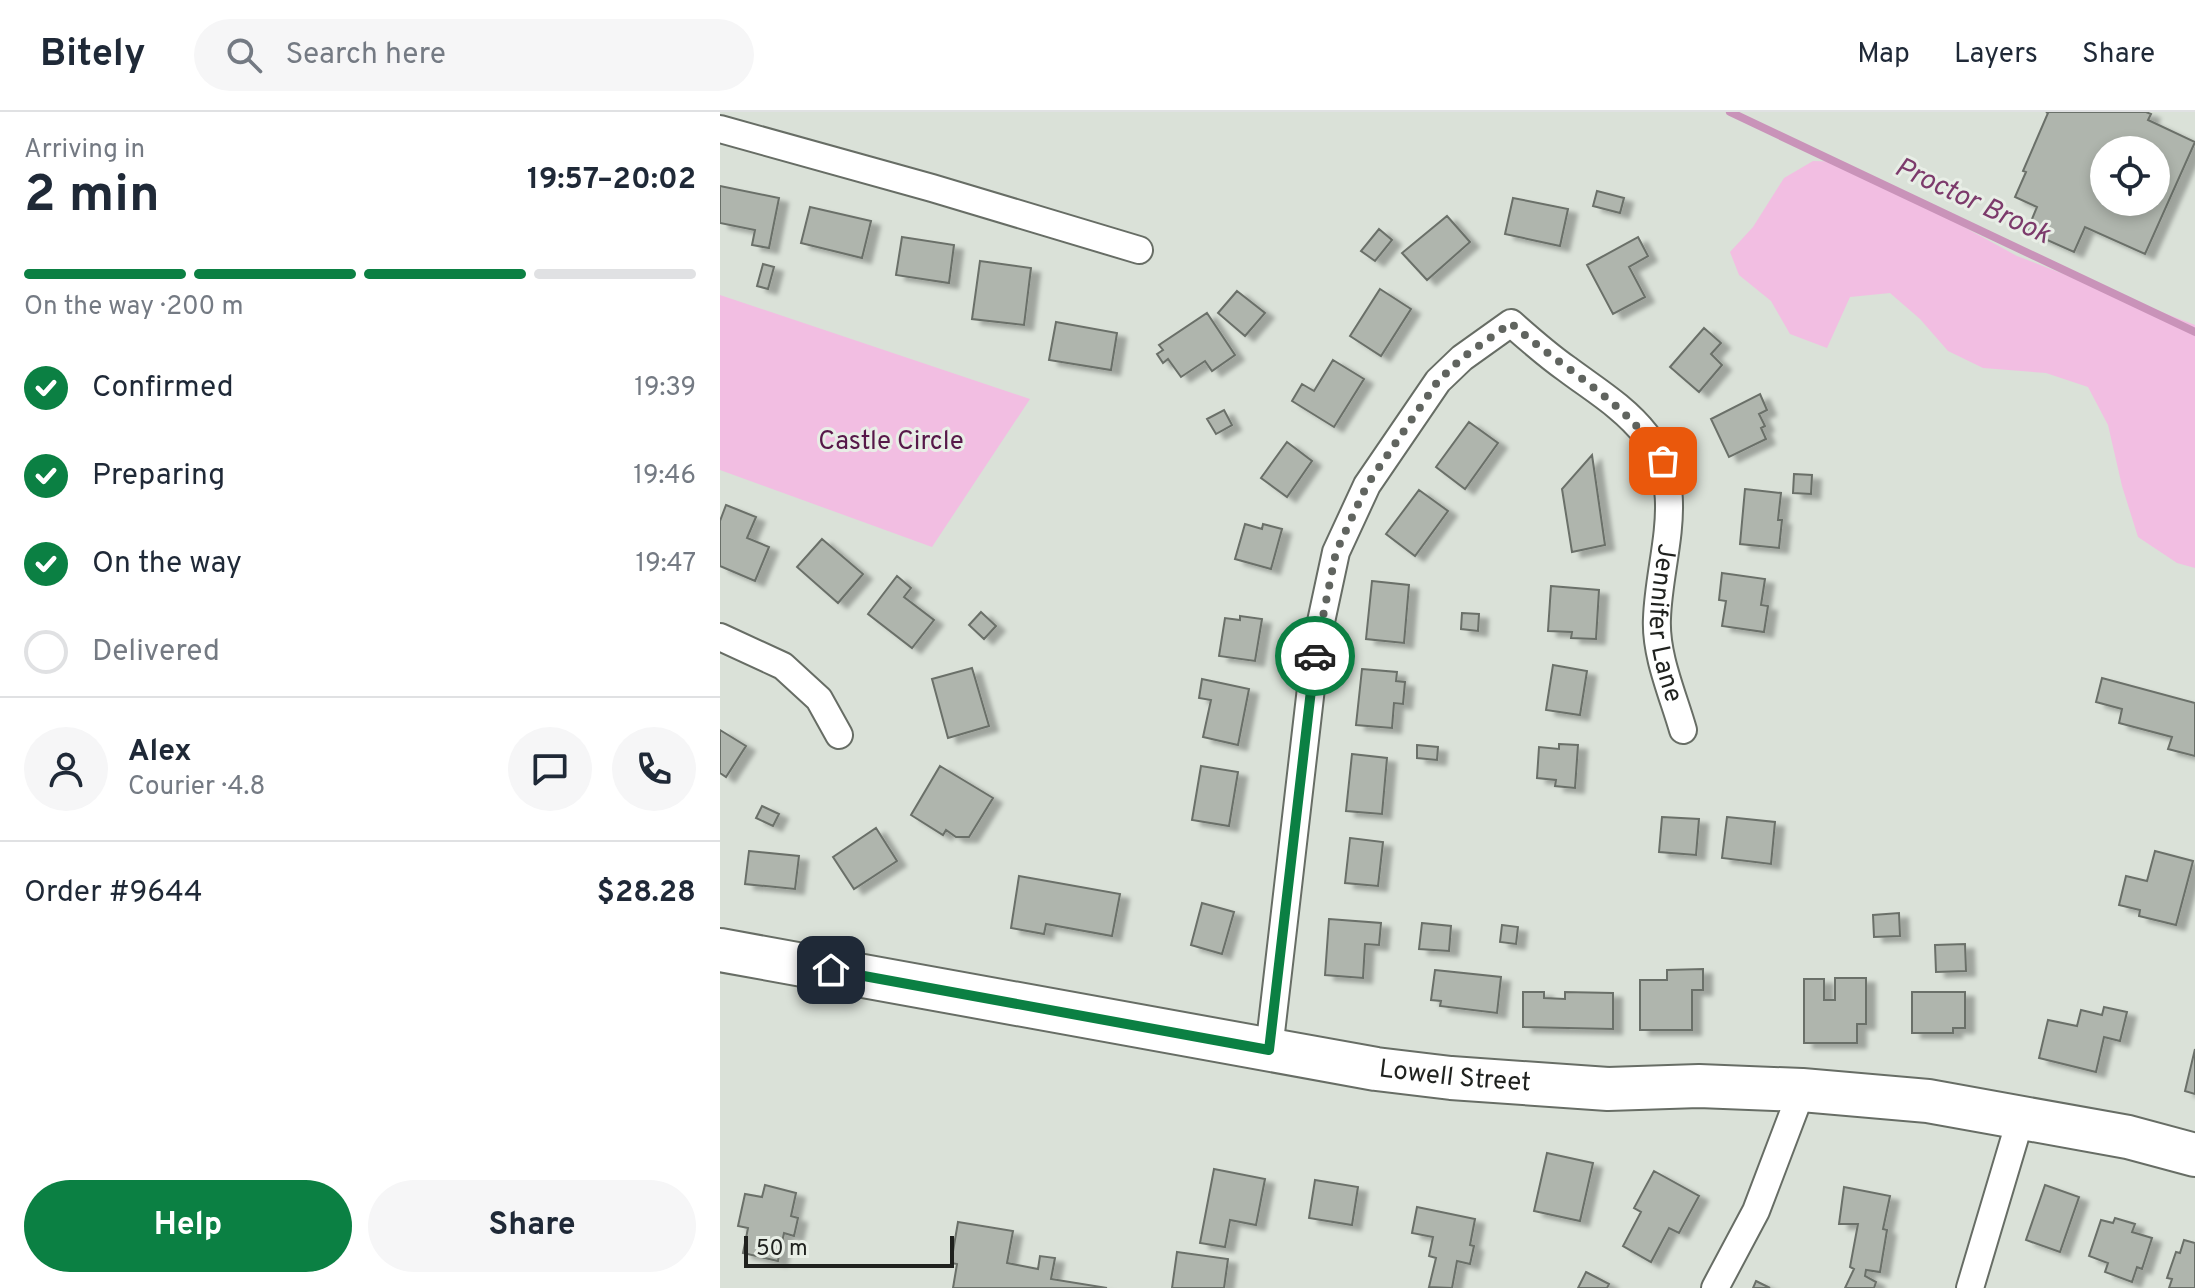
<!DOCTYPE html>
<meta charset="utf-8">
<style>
:root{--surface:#fff;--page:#f6f6f7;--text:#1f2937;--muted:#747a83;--line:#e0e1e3;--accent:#0b8043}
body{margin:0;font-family:Overpass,sans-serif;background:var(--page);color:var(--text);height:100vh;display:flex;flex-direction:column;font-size:30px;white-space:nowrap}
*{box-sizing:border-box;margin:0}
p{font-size:26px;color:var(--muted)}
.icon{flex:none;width:44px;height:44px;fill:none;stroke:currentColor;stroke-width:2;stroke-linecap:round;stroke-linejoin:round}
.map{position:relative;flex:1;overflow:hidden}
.sheet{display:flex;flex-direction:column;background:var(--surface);width:720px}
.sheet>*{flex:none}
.fabs{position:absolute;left:1370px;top:24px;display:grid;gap:16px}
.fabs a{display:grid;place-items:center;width:80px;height:80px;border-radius:50%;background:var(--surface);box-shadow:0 4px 12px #0003;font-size:40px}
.scale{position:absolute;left:24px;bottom:20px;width:210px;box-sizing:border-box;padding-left:8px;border:4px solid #1f211e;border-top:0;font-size:22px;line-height:28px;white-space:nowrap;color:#1f211e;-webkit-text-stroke:6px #e8eee6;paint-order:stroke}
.pin{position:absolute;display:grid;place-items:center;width:68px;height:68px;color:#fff;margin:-34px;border-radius:16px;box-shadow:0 4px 12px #0006}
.courier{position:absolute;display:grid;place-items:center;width:80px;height:80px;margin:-40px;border:6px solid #0b8043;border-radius:50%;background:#fff;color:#222;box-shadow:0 2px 10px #0007}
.overview em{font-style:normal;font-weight:700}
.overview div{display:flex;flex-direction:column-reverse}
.overview{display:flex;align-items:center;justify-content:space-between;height:136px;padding:0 24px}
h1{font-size:52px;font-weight:700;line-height:60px}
.bar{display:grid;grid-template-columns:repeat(4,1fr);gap:12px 8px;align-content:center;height:96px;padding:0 24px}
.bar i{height:10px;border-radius:6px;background:var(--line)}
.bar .selected{background:var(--accent)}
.bar p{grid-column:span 4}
.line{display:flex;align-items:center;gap:20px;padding:0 24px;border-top:2px solid var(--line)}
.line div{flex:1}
.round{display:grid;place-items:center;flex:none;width:84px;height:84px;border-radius:42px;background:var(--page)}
ol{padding:0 24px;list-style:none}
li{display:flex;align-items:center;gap:24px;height:88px}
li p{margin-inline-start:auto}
li .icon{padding:8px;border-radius:50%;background:var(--accent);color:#fff;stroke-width:4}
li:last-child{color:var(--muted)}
li i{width:44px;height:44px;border:4px solid var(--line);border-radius:50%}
.cta{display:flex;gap:16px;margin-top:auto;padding:16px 24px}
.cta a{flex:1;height:92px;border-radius:48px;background:var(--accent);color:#fff;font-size:32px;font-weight:700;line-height:92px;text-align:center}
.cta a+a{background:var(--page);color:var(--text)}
header{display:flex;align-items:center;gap:48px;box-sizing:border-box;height:112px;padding:0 40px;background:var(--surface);border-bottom:2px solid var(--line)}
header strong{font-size:38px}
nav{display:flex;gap:44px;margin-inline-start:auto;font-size:28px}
.search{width:560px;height:72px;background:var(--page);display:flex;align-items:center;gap:20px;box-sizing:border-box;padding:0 28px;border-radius:44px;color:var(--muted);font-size:30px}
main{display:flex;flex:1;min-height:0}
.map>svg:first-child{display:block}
.green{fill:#f2bee2}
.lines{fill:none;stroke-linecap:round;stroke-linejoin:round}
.stream{stroke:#c993b9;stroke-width:8}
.building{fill:#afb5ad;stroke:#6b7069;stroke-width:2;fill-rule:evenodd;filter:url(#shadow)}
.minor-casing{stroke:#676d65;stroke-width:30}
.primary-casing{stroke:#676d65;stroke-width:46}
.minor{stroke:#fff;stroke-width:26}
.primary{stroke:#fff;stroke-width:42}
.done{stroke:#60645f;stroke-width:8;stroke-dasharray:0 14.4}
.route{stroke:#0b8043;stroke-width:10}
.labels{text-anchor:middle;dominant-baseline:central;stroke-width:6;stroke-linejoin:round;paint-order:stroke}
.park-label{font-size:26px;fill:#571849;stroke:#e8eee6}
.street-label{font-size:26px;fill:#1f211e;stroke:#e8eee6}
.water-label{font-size:28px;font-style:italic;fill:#7c3a6b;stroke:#e8eee6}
</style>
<header>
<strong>Bitely</strong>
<div class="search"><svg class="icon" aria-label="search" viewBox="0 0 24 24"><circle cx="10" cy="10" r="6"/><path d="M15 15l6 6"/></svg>Search here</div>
<nav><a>Map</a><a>Layers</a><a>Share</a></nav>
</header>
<main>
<section class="sheet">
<div class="overview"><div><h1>2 min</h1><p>Arriving in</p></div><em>19:57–20:02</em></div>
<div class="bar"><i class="selected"></i><i class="selected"></i><i class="selected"></i><i></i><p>On the way · 200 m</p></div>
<ol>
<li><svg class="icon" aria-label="check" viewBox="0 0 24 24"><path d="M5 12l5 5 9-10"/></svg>Confirmed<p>19:39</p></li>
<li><svg class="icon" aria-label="check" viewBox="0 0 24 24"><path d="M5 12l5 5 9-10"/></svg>Preparing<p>19:46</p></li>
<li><svg class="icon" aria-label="check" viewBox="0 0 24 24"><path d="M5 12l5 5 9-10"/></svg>On the way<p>19:47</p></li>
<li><i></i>Delivered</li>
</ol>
<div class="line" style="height:144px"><a class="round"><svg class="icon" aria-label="person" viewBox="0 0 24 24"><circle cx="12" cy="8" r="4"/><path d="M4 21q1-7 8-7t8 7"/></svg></a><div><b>Alex</b><p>Courier · 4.8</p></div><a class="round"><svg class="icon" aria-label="chat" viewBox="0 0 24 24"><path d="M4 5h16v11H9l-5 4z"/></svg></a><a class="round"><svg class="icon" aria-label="phone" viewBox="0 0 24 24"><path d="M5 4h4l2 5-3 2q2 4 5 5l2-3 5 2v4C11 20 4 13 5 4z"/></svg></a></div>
<div class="line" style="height:104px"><div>Order #9644</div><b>$28.28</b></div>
<div class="cta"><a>Help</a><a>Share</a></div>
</section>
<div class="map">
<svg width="1475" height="1176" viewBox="0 0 1475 1176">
<defs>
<filter id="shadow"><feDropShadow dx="9" dy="5" stdDeviation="2" flood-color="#0004"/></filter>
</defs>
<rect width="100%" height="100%" fill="#dae1d8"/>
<path class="green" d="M1093 49 1125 50 1297 144 1475 213V456L1457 451 1418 425 1402 374 1388 313 1368 275 1326 261 1263 256 1228 239 1200 207 1170 181 1130 185 1107 236 1070 222 1051 189 1019 163 1010 140 1033 115 1064 66Z
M0 183 310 287 212 435 0 358Z"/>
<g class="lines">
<path class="stream" d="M1010 0 1475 220"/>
</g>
<path class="building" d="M1326 0H1426L1431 2 1428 8 1475 30 1425 142 1365 115 1354 140 1307 119 1317 95 1295 85 1306 60 1303 59 1328 1ZM1384 38H1436V90H1384Z
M0 74 59 86 49 136 32 133 35 118 0 111Z
M877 79 904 86 900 101 873 94Z
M793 86 848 97 840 134 785 122Z
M90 95 151 109 142 146 81 131Z
M727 104 750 130 707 168 682 141Z
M659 117 672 128 655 149 641 139Z
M182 125 234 133 229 171 176 163Z
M918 125 928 144 909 155 925 185 893 202 867 153Z
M260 149 311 156 304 213 252 207Z
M43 152 54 155 48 177 37 174Z
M660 177 691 197 661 244 630 224Z
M517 179 545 201 525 224 498 201Z
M487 201 515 243 492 259 485 249 461 265 448 247 443 251 437 242 443 238 439 233Z
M336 210 397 221 391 258 329 248Z
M984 216 1001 231 991 242 1002 253 979 280 950 255Z
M613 248 644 267 614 315 572 289 582 272 594 279Z
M1040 282 1047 298 1039 302 1045 314 1041 316 1046 327 1009 345 991 307Z
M504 298 512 313 496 322 487 307Z
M749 310 778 331 745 377 716 355Z
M567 330 592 349 567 385 541 366Z
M872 343 885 433 852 440 842 377Z
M1074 362 1092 363 1091 382 1073 381Z
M1025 377 1061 381 1058 408H1062L1059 436 1020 432Z
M699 378 728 399 695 444 666 422Z
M6 393 36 405 27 426 49 435 35 469 0 454V409Z
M525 412 542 417 543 412 562 417 551 457 515 447Z
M102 427 143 462 118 491 77 455Z
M1002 461 1045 467 1041 493 1048 494 1044 520 1002 514 1006 489 999 488Z
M177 464 191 476 184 485 214 508 192 536 148 502Z
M652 469 689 473 684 531 646 527Z
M831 474 879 478 876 527 851 526 852 520 828 519Z
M261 500 276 514 264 527 249 513Z
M742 501 759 502 758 519 741 517Z
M520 504 542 507 535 549 499 544 505 506 520 508Z
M833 553 867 559 860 603 826 598Z
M252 556 269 614 228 626 212 567Z
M642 557 677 560 676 569 685 570 683 592 674 591 672 616 636 613Z
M1382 566 1475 591V644L1448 637 1452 625 1399 611 1402 597 1376 590Z
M482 567 529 577 518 633 483 625 491 588 479 586Z
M0 618 26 634 6 665 0 661Z
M839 632 858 633 855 676 835 674 836 668 817 666 819 635 839 637Z
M697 633 718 635 717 648 697 646Z
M632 642 667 646 662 702 626 699Z
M220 654 273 686 249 725H236L226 718 223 723 191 703Z
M481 654 518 660 509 714 472 708Z
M42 694 59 702 53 714 36 706Z
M942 705 979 707 976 743 939 740Z
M1007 705 1055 710 1051 752 1002 746Z
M156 716 177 749 134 777 113 745Z
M630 726 663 730 658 774 625 771Z
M29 739 79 744 75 777 25 772Z
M1435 739 1473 749 1456 813 1419 804 1420 798 1399 793 1406 764 1427 769Z
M299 764 400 782 392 824 326 812 324 822 291 816Z
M482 791 514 800 502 842 471 833Z
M1179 801 1180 824 1154 825 1153 803Z
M609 807 661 811 659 833 645 832 643 866 605 863Z
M702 811 731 814 729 839 699 837Z
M782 813 798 815 796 832 780 830Z
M1245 832 1246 859 1216 860 1215 833Z
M983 857V878H972V918H920V868H947V858Z
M715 858 781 865 777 901 720 894 721 889 711 888Z
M1115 866H1146V912H1137V931H1084V867H1104V888H1115Z
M803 880H824V886L845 887V880L893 881V917L803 915Z
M1192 880H1245V916H1233V921H1192Z
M1384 895 1407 900 1400 929 1384 925 1376 960 1319 946 1328 908 1357 914 1361 898 1382 903Z
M1475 937V982L1465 979Z
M827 1041 873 1051 860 1109 814 1099Z
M494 1057 545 1067 536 1113 510 1108 505 1135 480 1131Z
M934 1059 979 1084 959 1121 949 1116 931 1150 903 1134 921 1100 914 1096Z
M595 1068 638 1075 632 1113 589 1106Z
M45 1073 76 1081 71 1104 78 1106 74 1124 64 1121 58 1149 23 1141 28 1116 18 1114 25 1082 42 1085Z
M1325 1073 1359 1085 1340 1140 1306 1128Z
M1124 1075 1170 1084 1163 1117 1167 1118 1160 1160 1146 1158 1145 1164 1156 1170 1154 1176H1125L1134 1157 1130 1155 1138 1112H1119Z
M697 1095 755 1107 750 1133 754 1134 750 1152 737 1149 732 1176 709 1175 716 1146 709 1144 713 1125 692 1121Z
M1395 1106 1415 1112 1412 1120 1432 1126 1422 1157 1417 1155 1412 1170 1385 1160 1388 1151 1369 1144 1381 1108 1393 1111Z
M238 1110 293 1119 287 1151 318 1157 320 1144 335 1146 331 1167 387 1176H233L237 1152 231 1151Z
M1464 1128 1475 1131V1176H1449L1452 1167 1447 1166 1456 1140 1460 1141Z
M457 1140 508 1147 504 1176H452Z
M866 1160 889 1172 887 1176H858Z
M1036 1169 1050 1176H1033Z"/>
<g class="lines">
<defs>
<g id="minor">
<path d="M0 17 212 76 419 138"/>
<path d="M0 525 63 554 99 587 119 623"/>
<path id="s1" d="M549 938 596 533 616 440 647 373 718 269 742 246 791 211C809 227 827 243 847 257 875 278 904 295 926 323 969 377 939 444 937 506 935 543 953 583 963 618"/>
<path d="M995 1176 1036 1099 1082 978"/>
<path d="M1250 1176 1301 1005"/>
</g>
<g id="primary">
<path id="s2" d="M0 838 656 957 731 966 888 977 979 974 1082 978 1208 989 1408 1025 1475 1043"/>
</g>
</defs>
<use href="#minor" class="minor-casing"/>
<use href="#primary" class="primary-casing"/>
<use href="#minor" class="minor"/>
<use href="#primary" class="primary"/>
</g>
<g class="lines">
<path class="done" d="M595 544 616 440 647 373 718 269 742 246 791 211C844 259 905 287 943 349"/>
<path class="route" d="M111 858 549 938 595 544"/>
</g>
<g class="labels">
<g class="park-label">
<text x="171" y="330">Castle Circle</text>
</g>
<g class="street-label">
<text stroke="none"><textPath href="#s1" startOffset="1166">Jennifer Lane</textPath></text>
<text stroke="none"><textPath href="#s2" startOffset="746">Lowell Street</textPath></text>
</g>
<g class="water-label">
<text transform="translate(1252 90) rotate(25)">Proctor Brook</text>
</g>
</g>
</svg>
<div class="fabs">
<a><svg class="icon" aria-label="locate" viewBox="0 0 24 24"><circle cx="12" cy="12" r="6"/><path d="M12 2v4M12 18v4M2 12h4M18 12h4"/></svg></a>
</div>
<div class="scale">50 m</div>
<div class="pin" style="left:943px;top:349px;background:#ea580c"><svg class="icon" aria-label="bag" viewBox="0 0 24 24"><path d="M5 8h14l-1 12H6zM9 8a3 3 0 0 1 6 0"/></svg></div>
<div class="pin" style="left:111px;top:858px;background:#1f2937"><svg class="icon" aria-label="home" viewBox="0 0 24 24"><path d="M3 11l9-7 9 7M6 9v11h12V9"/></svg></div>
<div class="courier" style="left:595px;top:544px"><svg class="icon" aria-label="car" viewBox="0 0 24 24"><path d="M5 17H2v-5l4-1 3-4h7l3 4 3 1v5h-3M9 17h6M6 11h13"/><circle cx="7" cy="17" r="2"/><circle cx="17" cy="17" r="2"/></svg></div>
</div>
</main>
